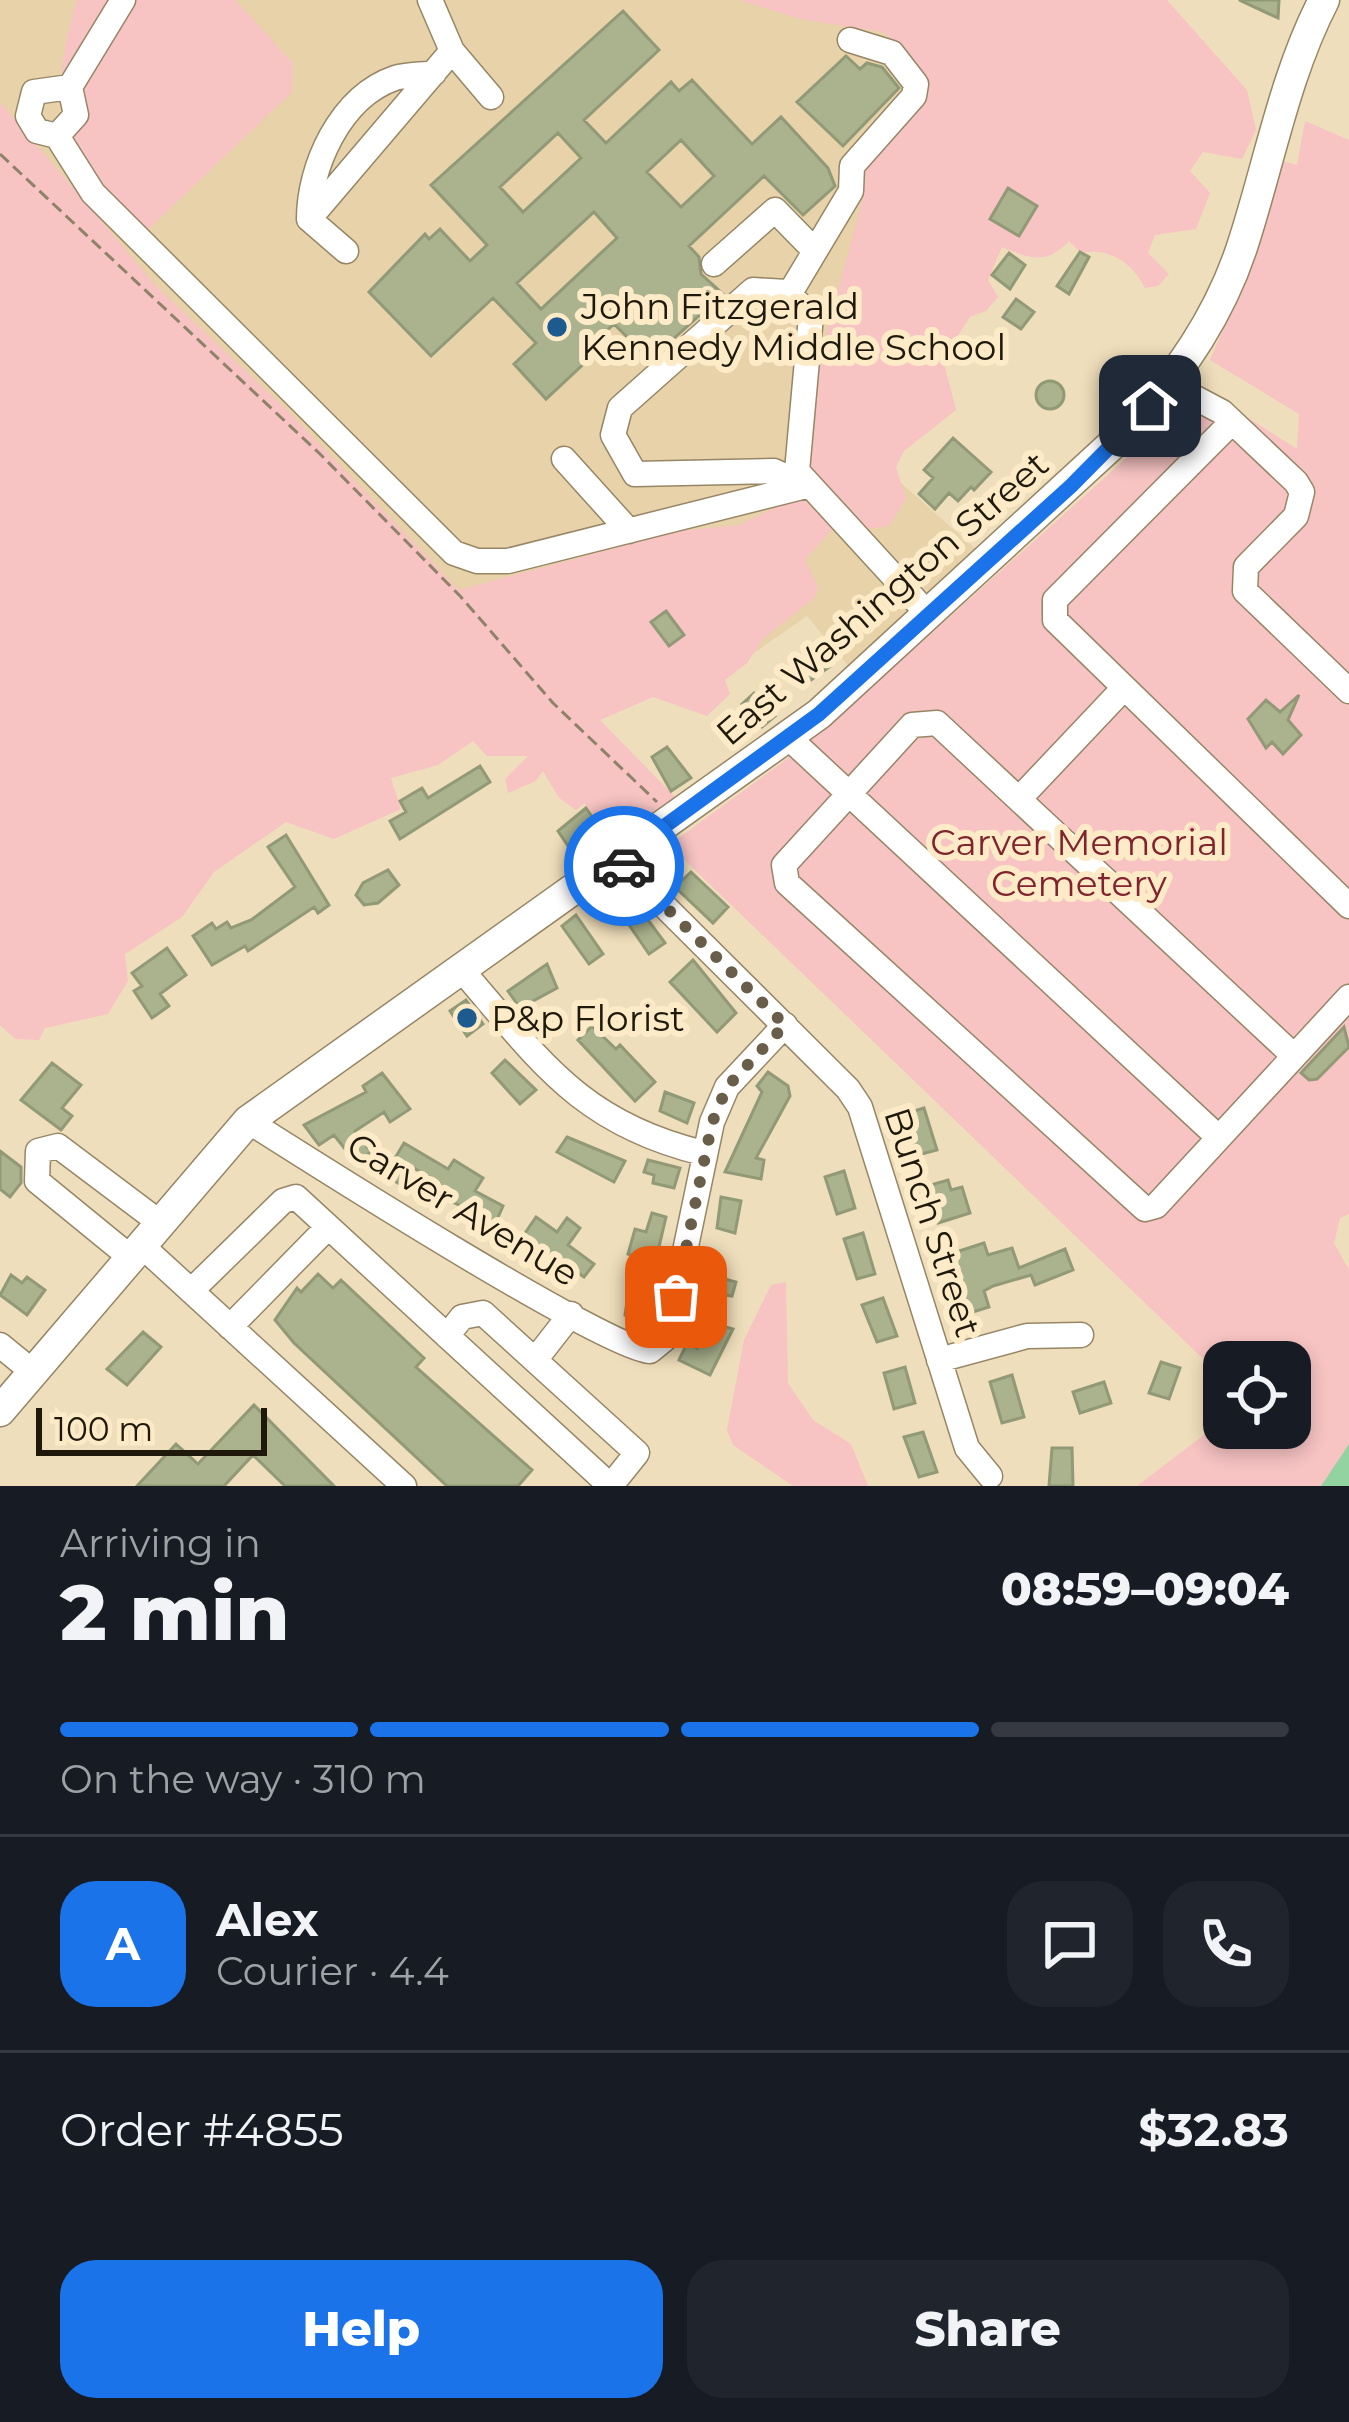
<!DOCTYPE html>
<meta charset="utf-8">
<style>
:root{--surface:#171b24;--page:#20242c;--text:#f1f3f6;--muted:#9ea1a6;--line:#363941;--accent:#1a73e8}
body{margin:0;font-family:Montserrat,sans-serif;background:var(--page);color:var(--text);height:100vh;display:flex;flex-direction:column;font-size:45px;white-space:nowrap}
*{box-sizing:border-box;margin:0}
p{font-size:39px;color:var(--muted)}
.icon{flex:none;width:66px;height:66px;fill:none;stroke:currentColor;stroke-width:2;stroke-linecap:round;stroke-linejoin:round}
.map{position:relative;height:1486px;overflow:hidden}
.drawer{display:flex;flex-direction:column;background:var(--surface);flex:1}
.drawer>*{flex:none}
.fabs{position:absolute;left:1203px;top:1341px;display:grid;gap:24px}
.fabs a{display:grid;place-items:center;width:108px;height:108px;border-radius:24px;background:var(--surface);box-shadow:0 6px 18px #0003;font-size:60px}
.scale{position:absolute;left:36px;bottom:30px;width:231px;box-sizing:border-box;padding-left:12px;border:6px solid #1f190c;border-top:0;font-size:33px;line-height:42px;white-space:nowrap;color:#1f190c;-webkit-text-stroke:9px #fdebc8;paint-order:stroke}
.pin{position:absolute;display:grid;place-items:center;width:102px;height:102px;color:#fff;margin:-51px;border-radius:24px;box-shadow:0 6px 18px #0006}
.courier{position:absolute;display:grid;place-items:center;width:120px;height:120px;margin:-60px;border:9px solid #1a73e8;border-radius:50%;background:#fff;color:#222;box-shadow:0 3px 15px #0007}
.overview em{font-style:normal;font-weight:800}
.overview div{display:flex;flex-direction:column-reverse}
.overview{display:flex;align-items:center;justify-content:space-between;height:204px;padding:0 60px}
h1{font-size:78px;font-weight:800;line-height:90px}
.bar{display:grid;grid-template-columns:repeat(4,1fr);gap:18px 12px;align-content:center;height:144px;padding:0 60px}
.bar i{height:15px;border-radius:9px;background:var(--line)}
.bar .selected{background:var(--accent)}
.bar p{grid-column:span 4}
.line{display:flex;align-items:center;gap:30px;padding:0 60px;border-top:3px solid var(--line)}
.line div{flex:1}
.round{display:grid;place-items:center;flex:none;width:126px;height:126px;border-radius:36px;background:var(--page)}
.cta{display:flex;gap:24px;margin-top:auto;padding:24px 60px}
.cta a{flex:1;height:138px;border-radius:36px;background:var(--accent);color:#fff;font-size:48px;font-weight:800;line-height:138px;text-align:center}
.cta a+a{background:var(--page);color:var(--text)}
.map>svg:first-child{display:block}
.built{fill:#e7d2a9}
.green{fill:#f7c3c3}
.water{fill:#92d3a1}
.building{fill:#aab28e;stroke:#919976;stroke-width:3;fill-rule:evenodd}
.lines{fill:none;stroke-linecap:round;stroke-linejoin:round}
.minor-casing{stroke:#968666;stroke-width:27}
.major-casing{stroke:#968666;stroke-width:33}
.path{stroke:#8e8269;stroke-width:3;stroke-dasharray:12 6;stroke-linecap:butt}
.minor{stroke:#fff;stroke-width:24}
.major{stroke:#fff;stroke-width:30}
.done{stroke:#685e49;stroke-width:12;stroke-dasharray:0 21.6}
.route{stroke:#1a73e8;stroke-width:15}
.poi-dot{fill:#1d5a90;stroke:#fdebc8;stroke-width:4.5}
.labels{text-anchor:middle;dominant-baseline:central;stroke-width:12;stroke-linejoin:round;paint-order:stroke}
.poi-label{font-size:36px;fill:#1f190c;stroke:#fdebc8;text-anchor:start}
.street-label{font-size:36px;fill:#1f190c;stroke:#fdebc8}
.park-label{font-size:36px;fill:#80232d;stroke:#fdebc8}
</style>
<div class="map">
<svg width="1349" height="1486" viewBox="0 0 1349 1486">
<rect width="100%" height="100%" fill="#efdebb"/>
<path class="built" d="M0 0H1014L850 438 978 551 850 668 807 616 751 655 543 677 108 239 0 102Z"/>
<path class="green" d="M77 0H235L293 63 292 92 137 240C119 217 90 192 77 166 50 113 61 54 77 0Z
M739 0H1167L1247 90 1256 130 1242 159 1203 152 1190 171 1210 193 1196 229 1155 235 1148 253 1169 274 1158 286 1145 288C1133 263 1109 247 1081 253L1069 241C1046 265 1031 259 1002 247L988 280 998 297 986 311 970 317 943 359 956 410 904 451 896 467 906 499 889 526 860 530 808 469 817 367 864 195 856 157 913 92 905 52 883 32 801 19Z
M0 102 158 288 289 412 459 590 678 531 739 525 801 495 832 529 805 560 818 587 815 597 763 639 747 663 725 680 730 694 707 716 653 697 600 720 676 798 613 846 594 837 603 829 585 803 576 810 559 798 543 771 536 781 508 793 505 779 528 756H487L473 741 438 765 391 778 401 809 334 839 286 822 214 872 182 917 125 954 128 981 108 1014 45 1028 39 1040 15 1039 0 1025Z
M1305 121 1349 140V1214L1340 1218 1334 1243 1349 1270V1444L1321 1486H1137L1213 1428 1224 1392V1428H1290V1362H1224V1379L669 845 783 762 864 694 1121 463 1194 383 1297 449 1299 414 1210 360 1254 258 1282 161 1297 165Z
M786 1282 788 1383 813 1420 851 1444 868 1486H793L733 1445 727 1430 744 1340 771 1285Z"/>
<path class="water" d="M1349 1444V1486H1321Z"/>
<path class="building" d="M1239 0H1279L1278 18Z
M623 11 659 50 584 120 606 143 671 82 679 91 692 80 752 144 781 117 828 168 835 186 803 215 764 176 689 246 699 257 701 274 723 294 650 360 614 324 585 351 589 359 546 399 514 364 536 343 493 298 431 356 369 292 425 234 429 239 440 229 470 261 487 245 431 185ZM558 133 581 158 523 212 500 187ZM681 140 714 176 681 207 647 172ZM594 212 617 238 541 309 517 283Z
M846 56 860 69 867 63 882 67 899 88 843 146 797 102Z
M1008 188 1037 206 1019 236 990 219Z
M1080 252 1089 257 1069 294 1057 286Z
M1009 253 1025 265 1010 289 992 275Z
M1016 299 1034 312 1021 329 1003 317Z
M1036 395a14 14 0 1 1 28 0a14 14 0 1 1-28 0Z
M953 438 991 472 974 490 971 487 958 501 949 493 935 509 919 494 933 478 924 470Z
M666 611 684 635 669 646 651 622Z
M810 650 829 667 804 685 794 673 796 662Z
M754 693 775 716 762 727 742 704Z
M1299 695 1288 720 1301 735 1283 754 1272 742 1266 748 1248 719 1266 700 1280 712Z
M667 747 691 778 671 791 652 757Z
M480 766 490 782 400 839 390 821 406 812 400 801 422 788 428 798Z
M586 808 600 828 570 849 558 831Z
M286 835 329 905 318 913 314 907 248 951 245 946 212 965 193 936 212 923 216 929 227 922 231 928 251 920 295 887 268 847Z
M388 870 399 885 378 903 364 905 356 895 363 883Z
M691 872 728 907 713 923 675 887Z
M628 893 665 943 649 954 614 903Z
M576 915 603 954 589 964 562 926Z
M167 948 186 975 160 994 169 1006 152 1018 134 991 142 986 132 973Z
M693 960 736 1013 717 1032 670 982Z
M547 964 557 988 520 1008 508 991Z
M466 1000 483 1024 467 1036 450 1011Z
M592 1026 616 1049 620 1045 655 1082 635 1101 578 1040Z
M1344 1027 1349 1047 1317 1079 1309 1080 1301 1073Z
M505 1060 536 1090 520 1104 492 1073Z
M52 1063 81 1085 62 1108 72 1116 61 1130 21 1100Z
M768 1072 788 1086 790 1096 756 1158 764 1160 761 1179 725 1172 762 1092 757 1086Z
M382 1073 410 1109 390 1122 384 1112 355 1131 371 1152 356 1163 334 1135 319 1145 304 1125 366 1092 363 1086Z
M665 1092 694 1103 687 1123 660 1111Z
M924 1108 937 1150 918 1155 905 1114Z
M567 1137 625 1161 614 1182 557 1152Z
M404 1143 448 1169 454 1160 483 1178 475 1191 503 1206 491 1233 479 1226 485 1217 433 1193 439 1183 412 1167 401 1185 385 1175Z
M0 1151 21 1167V1183L10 1197 0 1189Z
M648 1160 680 1168 674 1188 653 1183 654 1175 644 1172Z
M844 1171 855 1208 837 1214 825 1177Z
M948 1180 951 1190 962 1187 970 1213 938 1223 927 1186Z
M721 1197 741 1201 735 1233 717 1228Z
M652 1213 666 1217 649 1289 654 1291 643 1319 625 1315 634 1256 628 1254 635 1229 646 1232Z
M536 1217 557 1232 567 1218 580 1228 568 1245 594 1264 584 1277 523 1236Z
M863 1233 875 1274 857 1279 844 1239Z
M984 1243 988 1255 1012 1248 1019 1268 1065 1249 1073 1270 1035 1285 1031 1275 993 1286 984 1291 989 1307 970 1313 950 1254Z
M703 1273 736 1282 732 1296 698 1291Z
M318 1274 333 1288 341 1280 424 1358 416 1367 532 1470 518 1486H447L294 1343 275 1320 297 1288 301 1292Z
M11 1275 22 1283 27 1277 45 1290 27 1315 0 1295Z
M883 1298 897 1336 877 1342 862 1305Z
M695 1319 733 1329 710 1375 679 1360 687 1343 697 1348 701 1332 693 1329Z
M143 1332 161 1347 127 1385 107 1369Z
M1161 1362 1180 1368 1169 1399 1149 1393Z
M905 1367 915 1403 894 1409 884 1373Z
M1012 1375 1024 1417 1002 1423 990 1382Z
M1104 1382 1111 1403 1080 1413 1073 1392Z
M254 1405 334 1486H285L253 1455 224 1486H137L176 1444 198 1464Z
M923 1432 937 1472 919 1477 904 1437Z
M1052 1448H1072L1073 1486H1049Z"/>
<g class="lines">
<defs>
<path id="minor" d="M430 0 452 51
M70 87 34 92 28 116 37 131 57 136 76 115 70 87 123 0
M57 136 93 193 454 553 477 561H508L806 486
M309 219C309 167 340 97 395 78 407 74 422 75 434 73
M346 251 309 219 452 51 491 97
M714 264 775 210 814 250
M790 293 851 191 852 166 914 96 916 84 892 53 850 40
M1171 385 1222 412 1296 482 1302 492 1296 516 1246 567 1245 591 1349 691
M1232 422 1055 600V620L1349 906
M564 459 629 531
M806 486 774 471 635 474 613 435 620 408 753 290 787 292 811 316 797 471 928 614
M789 738 1218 1137
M1019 799 1124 688
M618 860 848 1089 860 1107 967 1448 990 1476
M460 968C539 1059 579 1123 703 1153
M1293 1055 937 723 912 725 784 865 787 883 1145 1209 1156 1206 1349 997
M248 1121C303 1156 609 1351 650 1351L667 1337 712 1122 727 1087 785 1025
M141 1245 404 1486
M130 1257 37 1181 38 1151 58 1146 159 1222
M191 1291 283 1201 296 1197C398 1292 501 1386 604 1480L613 1483 637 1453 483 1313 462 1317 447 1336
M230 1327 328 1227
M0 1345 33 1372
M535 1360 571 1314
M939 1360 1027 1336 1081 1335"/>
<path id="major" d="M0 1411 248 1121 819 714 1130 428C1179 375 1219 317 1242 247 1269 165 1284 77 1324 0"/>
</defs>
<use href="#minor" class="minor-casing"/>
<use href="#major" class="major-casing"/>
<path class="path" d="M0 154 320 454 461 597 553 703 657 802"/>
<use href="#minor" class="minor"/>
<use href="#major" class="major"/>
</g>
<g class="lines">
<path class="done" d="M624 866 785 1025 727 1087 712 1123 676 1297"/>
<path class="route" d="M624 866 618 860 819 714 1071 486 1150 406"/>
</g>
<g class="poi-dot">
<circle cx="557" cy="327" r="12"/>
<circle cx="467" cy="1018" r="12"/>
</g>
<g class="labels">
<g class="poi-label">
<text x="581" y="306">John Fitzgerald<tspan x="581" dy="41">Kennedy Middle School</tspan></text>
<text x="491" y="1018">P&amp;p Florist</text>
</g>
<g class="street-label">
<text transform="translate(882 598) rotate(-41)">East Washington Street</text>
<text transform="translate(463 1209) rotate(31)">Carver Avenue</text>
<text transform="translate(933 1222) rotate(72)">Bunch Street</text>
</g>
<g class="park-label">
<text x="1079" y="842">Carver Memorial<tspan x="1079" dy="41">Cemetery</tspan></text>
</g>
</g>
</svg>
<div class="fabs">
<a><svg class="icon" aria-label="locate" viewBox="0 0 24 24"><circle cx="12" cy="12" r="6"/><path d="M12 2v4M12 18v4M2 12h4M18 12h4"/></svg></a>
</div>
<div class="scale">100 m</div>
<div class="pin" style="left:676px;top:1297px;background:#ea580c"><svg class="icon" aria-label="bag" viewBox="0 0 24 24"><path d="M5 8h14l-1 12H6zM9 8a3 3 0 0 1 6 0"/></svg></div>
<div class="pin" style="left:1150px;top:406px;background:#1f2937"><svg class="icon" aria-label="home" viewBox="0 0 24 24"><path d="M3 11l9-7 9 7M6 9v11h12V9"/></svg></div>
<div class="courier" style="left:624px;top:866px"><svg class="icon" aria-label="car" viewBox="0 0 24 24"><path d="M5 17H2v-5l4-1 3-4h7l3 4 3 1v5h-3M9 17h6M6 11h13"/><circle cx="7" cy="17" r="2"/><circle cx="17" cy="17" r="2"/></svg></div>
</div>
<section class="drawer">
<div class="overview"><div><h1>2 min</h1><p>Arriving in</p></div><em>08:59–09:04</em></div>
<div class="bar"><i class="selected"></i><i class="selected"></i><i class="selected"></i><i></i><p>On the way · 310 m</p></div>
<div class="line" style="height:216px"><b class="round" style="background:var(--accent);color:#fff">A</b><div><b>Alex</b><p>Courier · 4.4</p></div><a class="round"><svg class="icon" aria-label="chat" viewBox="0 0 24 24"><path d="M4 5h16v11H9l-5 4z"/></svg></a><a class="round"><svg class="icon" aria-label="phone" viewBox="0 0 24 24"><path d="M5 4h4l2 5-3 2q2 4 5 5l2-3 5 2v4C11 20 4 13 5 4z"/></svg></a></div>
<div class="line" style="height:156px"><div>Order #4855</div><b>$32.83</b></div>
<div class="cta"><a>Help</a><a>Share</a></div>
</section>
